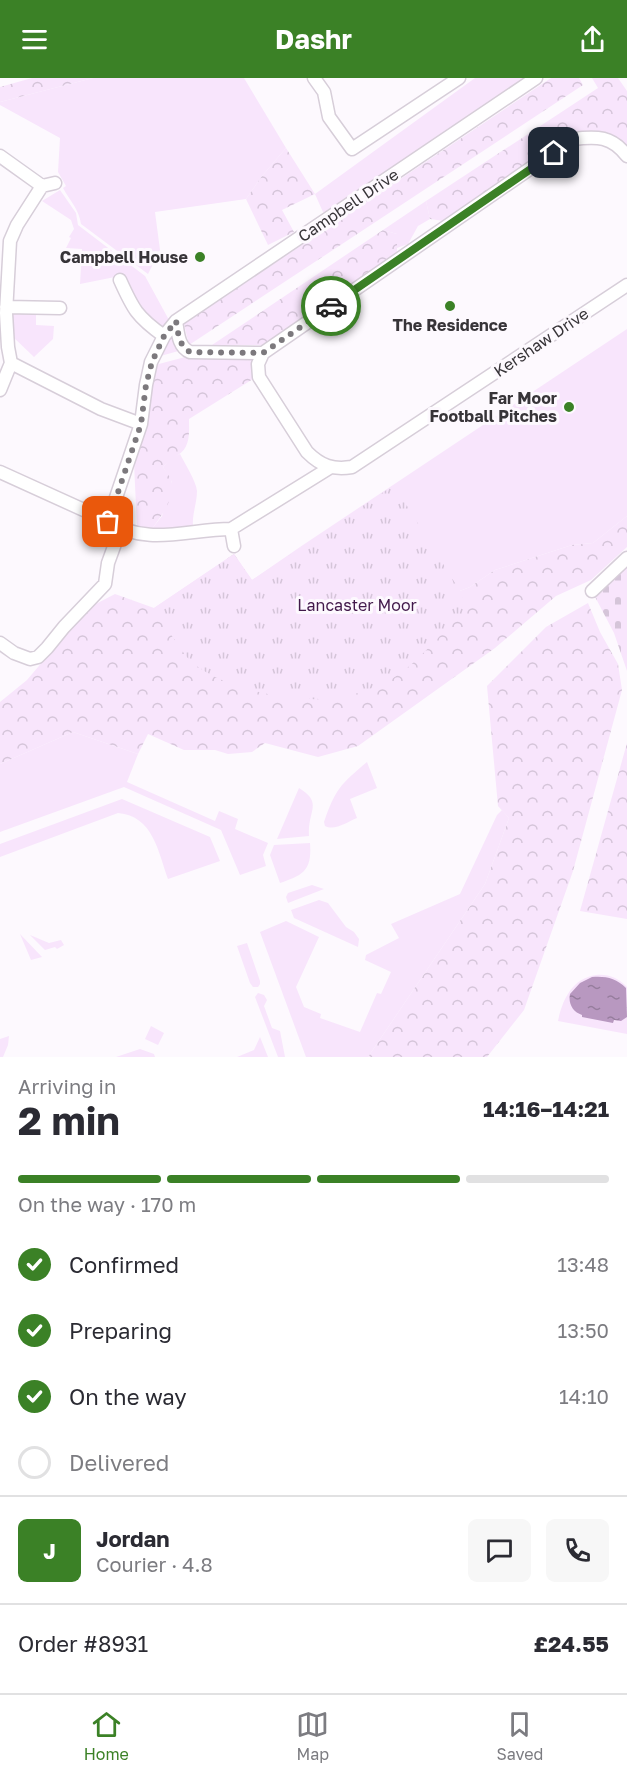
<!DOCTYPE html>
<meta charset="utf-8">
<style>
:root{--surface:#fff;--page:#f7f7f7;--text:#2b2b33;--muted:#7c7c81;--line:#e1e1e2;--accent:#3b8126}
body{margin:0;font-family:"Golos Text",sans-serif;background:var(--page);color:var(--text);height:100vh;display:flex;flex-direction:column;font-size:22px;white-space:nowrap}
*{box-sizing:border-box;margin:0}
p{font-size:20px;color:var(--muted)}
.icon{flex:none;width:33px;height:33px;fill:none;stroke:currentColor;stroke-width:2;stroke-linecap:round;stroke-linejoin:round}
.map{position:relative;height:979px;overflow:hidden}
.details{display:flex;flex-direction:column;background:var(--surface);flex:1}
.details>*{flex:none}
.pin{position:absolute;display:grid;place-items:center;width:51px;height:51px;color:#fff;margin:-26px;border-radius:12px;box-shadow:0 3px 9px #0006}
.courier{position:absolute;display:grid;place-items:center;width:60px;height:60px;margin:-30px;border:4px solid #3b8126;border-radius:50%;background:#fff;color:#222;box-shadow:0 2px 8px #0007}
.headline em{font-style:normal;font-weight:700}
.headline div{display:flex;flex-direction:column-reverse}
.headline{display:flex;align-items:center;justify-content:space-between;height:102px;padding:0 18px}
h1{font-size:39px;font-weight:700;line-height:45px}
.bar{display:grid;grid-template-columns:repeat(4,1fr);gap:9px 6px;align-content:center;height:72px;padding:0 18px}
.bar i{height:8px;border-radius:4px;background:var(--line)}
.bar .selected{background:var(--accent)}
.bar p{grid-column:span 4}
.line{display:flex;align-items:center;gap:15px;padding:0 18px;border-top:2px solid var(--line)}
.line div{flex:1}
.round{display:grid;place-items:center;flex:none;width:63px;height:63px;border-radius:9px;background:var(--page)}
ol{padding:0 18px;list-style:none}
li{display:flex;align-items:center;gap:18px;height:66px}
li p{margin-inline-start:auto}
li .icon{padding:6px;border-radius:50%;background:var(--accent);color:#fff;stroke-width:4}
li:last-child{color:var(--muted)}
li i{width:33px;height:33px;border:3px solid var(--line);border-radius:50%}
header{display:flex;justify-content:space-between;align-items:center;height:78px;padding:0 18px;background:var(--accent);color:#fff;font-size:27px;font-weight:700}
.dock{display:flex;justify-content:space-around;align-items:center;height:84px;border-top:2px solid var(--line);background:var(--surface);font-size:16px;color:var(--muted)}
.dock a{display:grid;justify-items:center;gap:3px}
.dock .selected{color:var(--accent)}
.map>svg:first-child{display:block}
.grass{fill:#f8e5fc}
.forest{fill:url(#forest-crowns)}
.cemetery{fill:url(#cemetery-stones)}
.park{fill:url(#park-tufts)}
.water{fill:url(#water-ripples)}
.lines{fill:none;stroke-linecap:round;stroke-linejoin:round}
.street-casing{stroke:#d7ced9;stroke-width:15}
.street{stroke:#fff;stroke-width:12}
.done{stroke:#7c797d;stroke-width:6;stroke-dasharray:0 10.8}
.route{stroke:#3b8126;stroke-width:8}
.poi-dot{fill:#3b8126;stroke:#fdf9fe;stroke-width:2}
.labels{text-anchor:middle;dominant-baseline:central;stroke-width:6;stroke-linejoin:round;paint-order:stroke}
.street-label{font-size:16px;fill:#373438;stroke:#fdf9fe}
.poi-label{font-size:16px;font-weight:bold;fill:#373438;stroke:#fdf9fe;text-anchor:end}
.park-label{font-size:16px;fill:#42194b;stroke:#fdf9fe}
</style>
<header><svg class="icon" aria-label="menu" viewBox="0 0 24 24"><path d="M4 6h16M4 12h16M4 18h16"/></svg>Dashr<svg class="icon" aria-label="share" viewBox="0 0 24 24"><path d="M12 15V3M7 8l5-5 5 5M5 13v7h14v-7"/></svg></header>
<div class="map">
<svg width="627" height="979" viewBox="0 0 627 979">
<defs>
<pattern id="forest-crowns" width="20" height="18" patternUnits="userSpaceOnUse" patternTransform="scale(1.5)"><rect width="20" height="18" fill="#f8e5fc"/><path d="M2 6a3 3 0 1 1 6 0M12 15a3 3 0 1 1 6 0" fill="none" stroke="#d5c5d9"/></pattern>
<pattern id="cemetery-stones" width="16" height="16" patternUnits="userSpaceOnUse" patternTransform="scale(1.5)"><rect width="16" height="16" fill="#f8e5fc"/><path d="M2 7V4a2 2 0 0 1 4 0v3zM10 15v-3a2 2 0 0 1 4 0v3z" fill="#d5c5d9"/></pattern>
<pattern id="park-tufts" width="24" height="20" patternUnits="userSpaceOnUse" patternTransform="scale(1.5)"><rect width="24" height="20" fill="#f8e5fc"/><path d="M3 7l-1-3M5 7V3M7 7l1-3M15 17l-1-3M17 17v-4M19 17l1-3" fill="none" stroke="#d5c5d9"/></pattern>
<pattern id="water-ripples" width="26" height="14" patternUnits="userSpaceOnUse" patternTransform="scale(1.5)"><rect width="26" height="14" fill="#b898c0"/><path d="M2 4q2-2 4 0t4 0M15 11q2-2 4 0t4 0" fill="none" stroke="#967d9d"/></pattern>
</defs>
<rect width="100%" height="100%" fill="#fdf9fe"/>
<path class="grass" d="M93 0H244L286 70 262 98 246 121 155 134 160 172 148 196 81 146C79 131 70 123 63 110L66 108 58 94 60 60 0 27V24Z
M475 0H525L328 134H323L315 116Z
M60 112 76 135 78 147 145 198 169 242 164 252C142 234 134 225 125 197L80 206 82 171 66 170 71 160 69 159 74 151 71 142 42 123Z
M426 123 430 141 418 148 408 166 397 170V156L383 152Z
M12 235 36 237V247L54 248 53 261 34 279 11 257Z
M174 250 182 272 157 279Z
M627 251V438L593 465 572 467 495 492 470 509 416 530 300 469Z
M180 376C185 386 196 403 197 413 197 425 192 436 193 448L151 452 162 438 172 404 163 389 171 380Z
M129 433 132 451 112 442 115 434Z
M73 654 138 676 127 704 215 743 219 733 238 741 235 751 268 765 263 777 266 788 240 797 221 752 124 709 0 754V686Z
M367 684 377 710 350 721 357 740C347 744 335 753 325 748L324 744C336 710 340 707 367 684Z
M299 710C324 725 307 733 309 758L277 761Z
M122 721 210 759 220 783 168 801C158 773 153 738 118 735L0 779V766Z
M502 732 509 740 485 806 368 979H306L260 854 286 843 319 859 296 909 304 929 321 936 320 940 360 954 377 915 381 916 391 894 365 882 366 877 399 860 391 846 460 816 497 737Z
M310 765C312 792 304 797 280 805L270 777 274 767Z
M312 807 324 811 288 825 286 819 288 815Z
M319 822 328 825 346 849 354 854 359 861 358 869 294 840 291 832Z
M20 856 42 879 31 882Z
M30 857 49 865 61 862 64 867 57 871 55 869 45 872Z
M247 865 260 903V906L258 909H253L250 905 237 868Z
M596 897C609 896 618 900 627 909V956L558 943C562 923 572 900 596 897Z
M258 915 264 917 267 922 264 928 272 950 280 953 285 979H278L255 919Z
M151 948 164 955 158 967 145 961Z
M9 958 8 967 3 979H0V961Z
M260 959 268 979H237L254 972Z
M140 971 154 976 155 979H116Z"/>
<path class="forest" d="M32 0H93L0 24V9Z
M551 0H579L583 7 189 267 184 246Z
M592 0H618L627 13V72L622 65 599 54 572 57 444 143 430 141 426 123 598 10Z
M286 70 315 116 282 132 294 154 268 167 246 121 262 98Z
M383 152 397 156V177L262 267H212Z
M189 278 254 280 253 301 189 341C189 353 191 369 178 377 172 381 168 383 163 389 166 394 172 400 172 406 174 422 160 440 151 452L137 450 134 385 155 287Z
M627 438V469L591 502 556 518 495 570 358 668 318 679 265 665 252 674 228 676 215 672H184L148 656 138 676 73 654 0 686V624L27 602 88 530 115 516 154 530 234 476 252 502 300 469 416 530 470 509 495 492 572 467 593 465Z
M588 525 600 554 618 586 622 612 573 793 524 932 487 979H368L485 806 509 740 498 728 487 608 546 549Z
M627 665V841L580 833Z"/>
<path class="cemetery" d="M627 480V593L614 555 592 513Z"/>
<path class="park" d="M394 407 460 513 468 532C439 554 419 587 386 604 368 613 345 620 324 621 286 623 224 610 194 586 183 578 163 543 154 530L234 476 252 502Z"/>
<path class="water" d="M592 899C606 898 616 900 626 910L627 939 621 943 614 942 613 945 582 939V937C573 934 568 926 570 916L580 905Z"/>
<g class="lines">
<defs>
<path id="street" d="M314 0 324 14 329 39 352 71 459 0
M0 78 42 108
M120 202C133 231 137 239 164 258
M6 229 60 230
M176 243C178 254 178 269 190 274L263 275 258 286 259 299 307 374C321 388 333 392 352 389L627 207
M263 275 573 61C597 58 612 58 627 78
M11 285 101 331 141 346
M0 312 11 285 8 269 6 235 10 163 17 147 42 108 55 105
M0 394 108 443C147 469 188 451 231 451L331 389
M108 443 141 346 146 307 151 284 164 258 176 243 536 0
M231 451 234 468
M592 513 627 480
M0 565 14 575 30 581 38 579 47 570 64 549 105 506 108 485 120 452"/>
</defs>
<use href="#street" class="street-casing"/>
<use href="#street" class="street"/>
</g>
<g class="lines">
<path class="done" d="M108 444 141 346 146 307 152 284 164 258 176 243C178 254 179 269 190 274L263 275 331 228"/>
<path class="route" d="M331 228 554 75"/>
</g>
<g class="poi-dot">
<circle cx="200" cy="179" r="6"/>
<circle cx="450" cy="228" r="6"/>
<circle cx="569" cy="329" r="6"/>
</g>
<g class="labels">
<g class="street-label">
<text transform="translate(348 127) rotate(-34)">Campbell Drive</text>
<text transform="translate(541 264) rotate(-34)">Kershaw Drive</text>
</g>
<g class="poi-label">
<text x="188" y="179">Campbell House</text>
<text x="450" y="247" text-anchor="middle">The Residence</text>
<text x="557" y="320">Far Moor<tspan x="557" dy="18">Football Pitches</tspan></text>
</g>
<g class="park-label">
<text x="357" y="527">Lancaster Moor</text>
</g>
</g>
</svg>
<div class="pin" style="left:108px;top:444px;background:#ea580c"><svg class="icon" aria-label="bag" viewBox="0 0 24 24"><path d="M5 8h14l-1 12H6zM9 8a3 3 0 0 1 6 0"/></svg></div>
<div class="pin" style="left:554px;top:75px;background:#1f2937"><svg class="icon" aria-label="home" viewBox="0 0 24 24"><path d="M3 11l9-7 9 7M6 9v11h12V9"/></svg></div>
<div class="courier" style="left:331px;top:228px"><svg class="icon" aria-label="car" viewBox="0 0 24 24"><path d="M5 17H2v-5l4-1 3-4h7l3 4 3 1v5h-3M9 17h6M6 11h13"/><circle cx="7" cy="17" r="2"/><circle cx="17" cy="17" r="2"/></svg></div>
</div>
<section class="details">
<div class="headline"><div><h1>2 min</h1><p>Arriving in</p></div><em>14:16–14:21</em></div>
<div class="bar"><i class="selected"></i><i class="selected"></i><i class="selected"></i><i></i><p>On the way · 170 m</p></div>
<ol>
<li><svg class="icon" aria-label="check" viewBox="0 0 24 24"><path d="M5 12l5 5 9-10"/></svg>Confirmed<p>13:48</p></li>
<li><svg class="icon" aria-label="check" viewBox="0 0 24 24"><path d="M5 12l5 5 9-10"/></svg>Preparing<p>13:50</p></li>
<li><svg class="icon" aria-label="check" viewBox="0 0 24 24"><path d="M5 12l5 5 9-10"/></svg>On the way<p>14:10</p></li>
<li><i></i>Delivered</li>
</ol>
<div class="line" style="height:108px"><b class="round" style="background:var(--accent);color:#fff">J</b><div><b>Jordan</b><p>Courier · 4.8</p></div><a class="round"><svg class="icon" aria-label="chat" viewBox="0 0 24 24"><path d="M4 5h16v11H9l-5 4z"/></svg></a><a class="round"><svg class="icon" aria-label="phone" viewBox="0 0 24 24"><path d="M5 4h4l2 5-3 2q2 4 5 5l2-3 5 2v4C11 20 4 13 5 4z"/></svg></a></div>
<div class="line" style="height:78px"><div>Order #8931</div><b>£24.55</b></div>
</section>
<nav class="dock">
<a class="selected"><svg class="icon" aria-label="home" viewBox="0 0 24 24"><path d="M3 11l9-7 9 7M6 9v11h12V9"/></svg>Home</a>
<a><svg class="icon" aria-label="map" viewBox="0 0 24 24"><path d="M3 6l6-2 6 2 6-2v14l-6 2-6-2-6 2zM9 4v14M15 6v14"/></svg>Map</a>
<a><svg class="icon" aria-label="saved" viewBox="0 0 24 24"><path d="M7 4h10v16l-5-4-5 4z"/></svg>Saved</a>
</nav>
